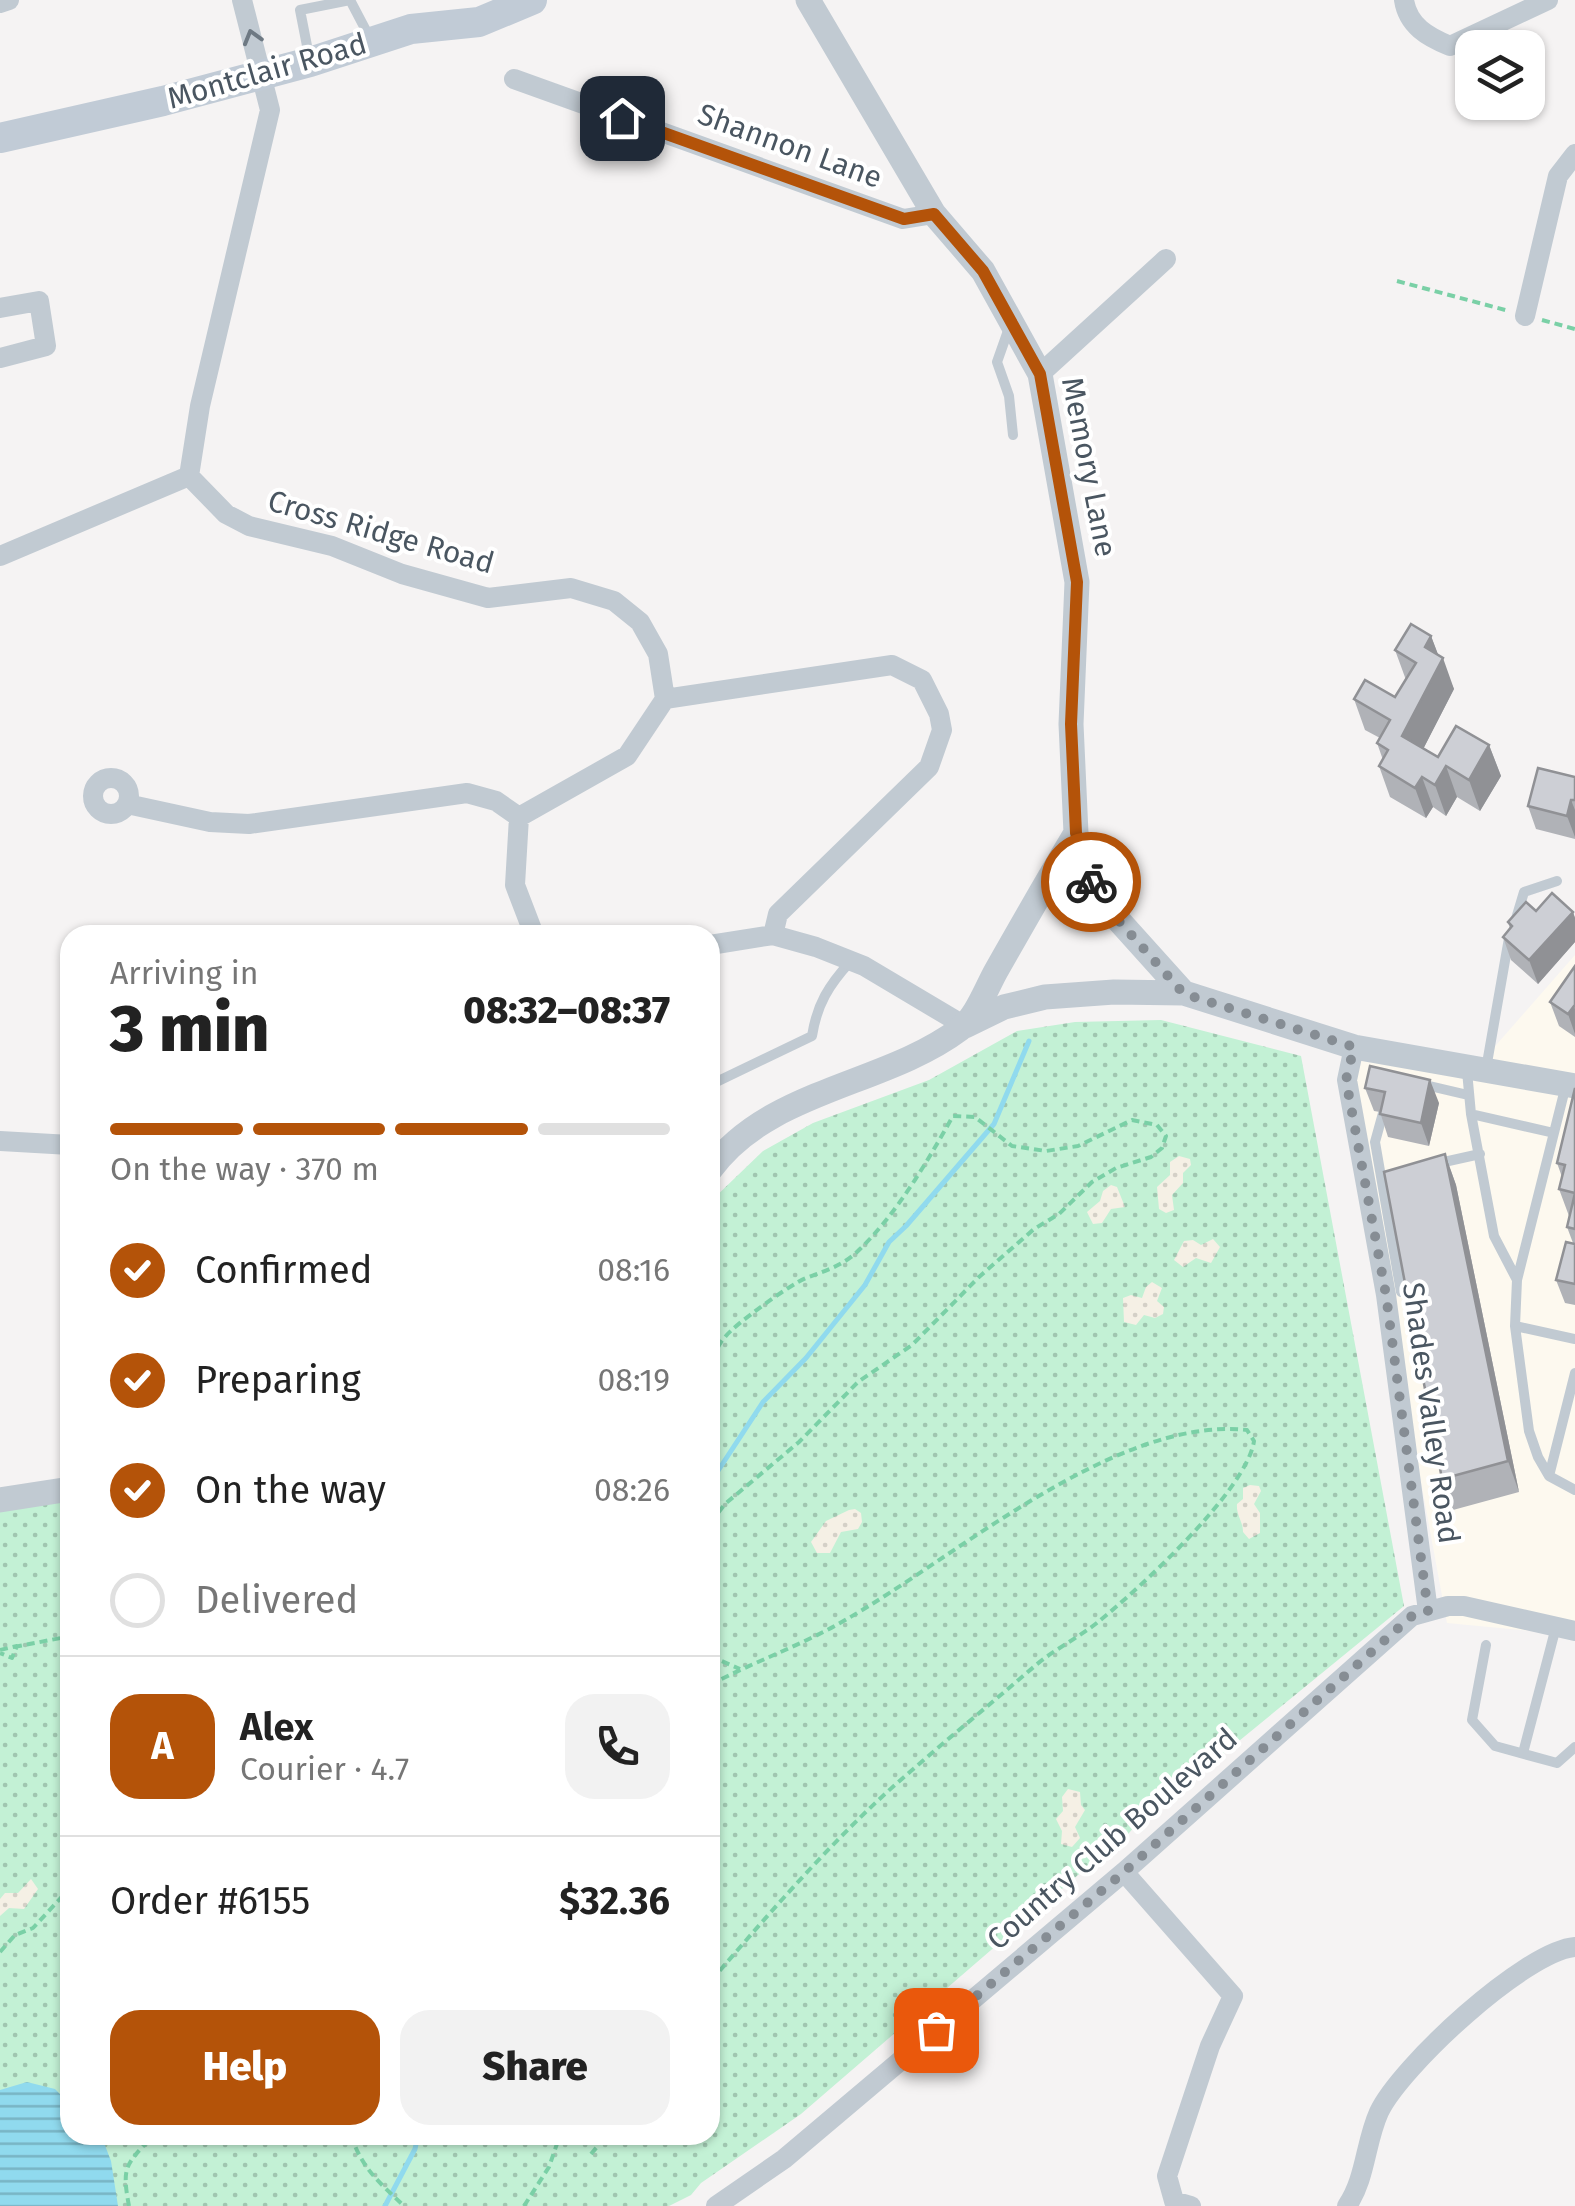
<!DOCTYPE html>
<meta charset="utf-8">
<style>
:root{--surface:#fff;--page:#f2f2f2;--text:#222;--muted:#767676;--line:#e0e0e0;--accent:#b45309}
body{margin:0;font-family:"Fira Sans",sans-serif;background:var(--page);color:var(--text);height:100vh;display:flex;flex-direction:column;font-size:38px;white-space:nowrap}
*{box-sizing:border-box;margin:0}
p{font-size:32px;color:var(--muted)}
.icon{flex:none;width:55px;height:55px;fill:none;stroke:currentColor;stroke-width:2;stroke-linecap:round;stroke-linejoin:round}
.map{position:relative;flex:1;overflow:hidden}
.sheet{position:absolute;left:60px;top:925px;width:660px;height:1220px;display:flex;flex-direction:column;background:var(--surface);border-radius:30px;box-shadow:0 2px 8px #0004}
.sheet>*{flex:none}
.buttons{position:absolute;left:1455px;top:30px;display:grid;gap:20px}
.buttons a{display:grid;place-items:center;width:90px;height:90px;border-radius:20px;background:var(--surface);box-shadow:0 2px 8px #0004;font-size:50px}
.pin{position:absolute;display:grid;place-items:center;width:85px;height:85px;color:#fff;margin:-42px;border-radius:20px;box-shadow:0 5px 15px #0006}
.courier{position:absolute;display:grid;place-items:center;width:100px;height:100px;margin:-50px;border:8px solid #b45309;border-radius:50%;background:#fff;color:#222;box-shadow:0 2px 12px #0007}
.head em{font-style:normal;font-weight:800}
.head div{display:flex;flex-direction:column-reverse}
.head{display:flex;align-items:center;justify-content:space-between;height:170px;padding:0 50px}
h1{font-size:65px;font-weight:800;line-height:75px}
.bar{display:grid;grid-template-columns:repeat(4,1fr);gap:15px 10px;align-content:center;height:120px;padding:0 50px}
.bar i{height:12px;border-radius:8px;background:var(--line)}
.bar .active{background:var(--accent)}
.bar p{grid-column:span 4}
.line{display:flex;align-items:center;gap:25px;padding:0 50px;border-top:2px solid var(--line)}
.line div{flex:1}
.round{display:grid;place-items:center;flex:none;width:105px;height:105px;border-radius:30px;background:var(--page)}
ol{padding:0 50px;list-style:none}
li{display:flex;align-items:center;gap:30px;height:110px}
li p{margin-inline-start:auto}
li .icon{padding:10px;border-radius:50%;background:var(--accent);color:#fff;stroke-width:4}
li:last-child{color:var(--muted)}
li i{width:55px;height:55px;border:5px solid var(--line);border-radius:50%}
.primary-button{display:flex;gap:20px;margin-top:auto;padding:20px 50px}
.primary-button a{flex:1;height:115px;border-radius:30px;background:var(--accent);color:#fff;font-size:40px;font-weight:800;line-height:115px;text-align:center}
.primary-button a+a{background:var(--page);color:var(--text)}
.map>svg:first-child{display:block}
.commercial{fill:#fdf9ef}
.grass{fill:url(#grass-dots)}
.sand{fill:url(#sand-dots)}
.water{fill:url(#water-rules)}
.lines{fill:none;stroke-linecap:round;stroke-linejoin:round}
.stream{stroke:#90daee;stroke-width:5}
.path{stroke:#7ad0a6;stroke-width:4;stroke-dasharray:8 5;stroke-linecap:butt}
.service{stroke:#c1cad2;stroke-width:10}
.minor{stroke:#c1cad2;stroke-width:20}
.tertiary{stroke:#c1cad2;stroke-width:25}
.secondary{stroke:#c1cbd6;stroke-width:30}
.wall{fill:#b0b2b7}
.shaded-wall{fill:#909195}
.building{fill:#cdcfd5;stroke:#909195;stroke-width:2.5}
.oneway{stroke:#6e7983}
.done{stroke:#868d94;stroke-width:10;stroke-dasharray:0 18}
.route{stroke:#b45309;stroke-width:12}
.labels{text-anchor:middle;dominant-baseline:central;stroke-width:8;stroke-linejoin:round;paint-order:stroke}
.street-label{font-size:30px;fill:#4a5661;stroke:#fff}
</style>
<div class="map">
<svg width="1575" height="2206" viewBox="0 0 1575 2206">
<defs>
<pattern id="grass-dots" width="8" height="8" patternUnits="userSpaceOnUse" patternTransform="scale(2.5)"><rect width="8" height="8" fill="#c3f1d5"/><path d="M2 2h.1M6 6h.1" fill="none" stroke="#a0c6b0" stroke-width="1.8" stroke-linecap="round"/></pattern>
<pattern id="sand-dots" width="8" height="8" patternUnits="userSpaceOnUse" patternTransform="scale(2.5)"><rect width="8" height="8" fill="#f5f0e5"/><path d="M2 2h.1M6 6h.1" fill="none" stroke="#d4d0c7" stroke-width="1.8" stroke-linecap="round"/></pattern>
<pattern id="water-rules" width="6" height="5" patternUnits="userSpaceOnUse" patternTransform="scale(2.5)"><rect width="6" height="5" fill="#90daee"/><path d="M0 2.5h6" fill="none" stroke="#78b4c4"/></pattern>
</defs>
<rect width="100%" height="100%" fill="#f5f3f3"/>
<path class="commercial" d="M1575 955V1635L1447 1623 1347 1080 1354 1047 1476 1068Z"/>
<path class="grass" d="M1161 1020 1301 1056 1404 1606 1135 1826 1112 1853 1085 1869 801 2114 701 2183 691 2195 669 2206H0V1508L70 1497V2135H710V1202L763 1151 813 1123 929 1080 1017 1031 1075 1022Z"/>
<path class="sand" d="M1179 1156 1190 1159 1191 1165 1183 1173V1183L1172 1195 1174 1210 1166 1213 1159 1209 1157 1187 1170 1175V1162Z
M1111 1185 1117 1187 1125 1207 1111 1209 1102 1223 1093 1224 1087 1212 1100 1201 1103 1191Z
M1213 1239 1220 1247 1211 1263 1196 1258 1183 1267 1174 1260 1184 1241 1193 1240 1201 1245Z
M1152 1282 1162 1288 1157 1301 1164 1307 1163 1314 1155 1318 1144 1315 1136 1325 1124 1322 1123 1298 1131 1295 1142 1298 1146 1287Z
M1250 1485 1259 1486 1261 1491 1254 1504 1260 1513V1533L1249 1539 1243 1532C1243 1521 1236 1515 1237 1504L1243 1499V1488Z
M849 1510 855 1509 861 1513 862 1522 858 1529 841 1532 830 1553H817L811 1542 826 1521Z
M1068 1789 1080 1792 1081 1805 1085 1810 1075 1827 1080 1838 1072 1847 1061 1844 1062 1831 1056 1819 1063 1811 1062 1797Z
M31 1879 38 1889 24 1909 9 1908 0 1916V1899L5 1893H18Z"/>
<path class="water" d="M27 2082 55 2089 70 2104V2135H101L111 2161 118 2206H0V2090Z"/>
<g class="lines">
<path class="stream" d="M710 1483 763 1402 806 1358 865 1285 889 1242 906 1226 994 1124 1029 1041
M385 2206 415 2149 418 2135"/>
<path class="path" d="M1397 281 1509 311
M1542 320 1575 329
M710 1372C713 1359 716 1347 725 1337 735 1324 791 1284 806 1278 827 1270 843 1266 860 1249 898 1212 927 1162 953 1116L975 1117 1012 1146 1046 1151 1078 1146 1132 1120 1157 1125 1166 1136 1162 1148 1151 1157 1116 1168 1092 1182 1059 1214 1034 1229 979 1277 912 1345 858 1382 799 1442 725 1504 710 1523
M14 1647 66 1637 70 1645
M0 1650 17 1646 12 1658 0 1653
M710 1656 740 1669
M710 1685C755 1661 803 1645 847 1619 956 1557 1116 1416 1247 1430L1254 1441C1247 1490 1139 1589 1098 1622 1078 1638 1055 1649 1036 1665 986 1708 935 1749 886 1793 823 1851 766 1917 710 1982
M0 1952 15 1935 33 1928 70 1888
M351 2135C362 2169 379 2182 404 2206
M591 2154 607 2135
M129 2206C121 2164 127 2165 153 2135
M524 2206 549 2167 560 2135"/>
<path class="service" d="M309 56 300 10 350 0 371 40
M1009 328 997 362 1009 396 1013 435
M1515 922 1524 892 1557 881
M1486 1069 1509 938
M1467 1071 1471 1114 1554 1133
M1421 1084 1468 1095
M710 1085 812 1036C817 1004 829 985 850 962
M1566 1085 1517 1280 1515 1326 1529 1431 1538 1457 1549 1476 1575 1490
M1383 1113 1375 1142 1401 1292
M1471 1114 1494 1236 1517 1280
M1435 1164 1480 1154
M1515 1326 1575 1339
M1549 1476 1575 1373
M1486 1645 1472 1720 1495 1746 1557 1763 1575 1747
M1523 1753 1556 1627"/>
<path class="minor" d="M242 0 270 110 200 406 189 476 226 514 249 526 332 546 402 574 488 598 571 588 614 601 640 622 658 654 665 699 627 756 519 817 515 885 533 932 537 935
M1404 0C1408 26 1428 37 1450 46L1548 0
M0 3 9 0
M514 79 903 219 934 214
M0 308 39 301 46 346 0 358
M1525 316 1558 176 1575 154
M1040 374 1166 259
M0 556 189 476
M665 699 892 665 922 680 939 714 942 730 929 767 778 914 773 935
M93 796a18 18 0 1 1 36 0a18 18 0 1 1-36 0Z
M127 804 210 822 249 824 467 793 496 801 519 817
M710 945 773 935 816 947 864 966 965 1026
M1354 1047 1347 1080 1386 1295 1428 1611
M0 1141 70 1145
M1124 1872 1233 1996 1210 2046 1167 2176 1174 2201 1191 2206
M716 2206 784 2159 1124 1872 1412 1616 1448 1606H1464L1575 1631
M1347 2206C1366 2178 1365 2143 1379 2112 1400 2067 1525 1951 1575 1947"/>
<path class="tertiary" d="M808 0 934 214 983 271 1040 374 1077 582 1071 724 1076 833 1094 893 1184 993
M965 1026 1004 1007 1045 997 1114 992 1184 993 1354 1047 1575 1086
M710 1170C769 1089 884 1086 960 1029 976 1017 986 989 996 971 1022 925 1049 878 1076 833
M0 1500 70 1489"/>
<path class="secondary" d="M0 138 163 101 310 62 411 29 479 22 532 0"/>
</g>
<path class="wall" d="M1431 636 1438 655 1454 689 1423 749 1438 757 1489 745 1501 776 1480 811 1457 797 1446 816 1433 807 1426 818 1390 797 1379 766 1383 760 1377 743 1380 738 1365 730 1354 699 1395 697 1406 680 1395 650Z
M1575 777V839L1536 829 1528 806Z
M1536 911 1573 912 1575 918V942L1538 984 1511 960 1503 937 1510 929 1508 922Z
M1575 966V1037L1559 1026 1550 1002Z
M1365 1088 1439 1103 1429 1146 1388 1137 1380 1112 1374 1111Z
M1575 1088V1305L1565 1303 1556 1280 1573 1243 1567 1227 1569 1216 1559 1189 1562 1177 1557 1163Z
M1445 1154 1456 1185 1519 1492 1453 1510 1442 1479Z"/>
<path class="shaded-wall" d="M1431 636 1441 662 1443 658 1454 689 1414 767 1402 736 1425 647Z
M1489 745 1501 776 1480 811 1469 780Z
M1446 766 1457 797 1446 816 1435 785Z
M1422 777 1433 807 1426 818 1415 788Z
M1571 800 1575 810V837L1567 816Z
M1573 912 1575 918V942L1538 984 1529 960Z
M1574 1006 1575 1009V1034L1568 1014Z
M1430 1080 1439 1103 1429 1146 1421 1123Z
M1445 1154 1456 1185 1519 1492 1508 1461Z"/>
<path class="building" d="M1411 624 1431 636 1425 647 1443 658 1402 736 1438 757 1456 726 1489 745 1469 780 1446 766 1435 785 1422 777 1415 788 1379 766 1388 750 1377 743 1390 720 1354 699 1365 680 1395 697 1416 663 1395 650Z
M1538 768 1575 777V800H1571L1567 816 1528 806Z
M1552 893 1573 912 1529 960 1503 937 1512 926 1508 922 1526 902 1536 911Z
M1575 966V1006H1574L1568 1014 1550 1002Z
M1370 1066 1430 1080 1421 1123 1380 1114 1385 1092 1365 1088Z
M1575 1088V1229L1567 1227 1575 1193 1559 1189 1565 1165 1557 1163Z
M1445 1154 1508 1461 1442 1479 1384 1172Z
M1566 1242 1575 1244V1284L1556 1280Z"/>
<defs><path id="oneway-chevron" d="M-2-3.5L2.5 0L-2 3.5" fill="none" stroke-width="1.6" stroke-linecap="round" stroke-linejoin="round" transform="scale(2.5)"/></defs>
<use class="oneway" href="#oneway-chevron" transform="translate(252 37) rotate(-106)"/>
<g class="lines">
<path class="done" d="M936 2030 1124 1872 1412 1616 1428 1611 1386 1295 1346 1080 1354 1047 1184 994 1094 893 1091 882"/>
<path class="route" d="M622 118 904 219 934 214 983 271 1040 374 1077 582 1071 724 1076 833 1091 882"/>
</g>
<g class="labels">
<g class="street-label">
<text transform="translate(267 71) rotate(-16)">Montclair Road</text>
<text transform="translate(790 146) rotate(20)">Shannon Lane</text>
<text transform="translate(1089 467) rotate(79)">Memory Lane</text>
<text transform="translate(381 532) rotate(16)">Cross Ridge Road</text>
<text transform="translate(1431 1413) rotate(82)">Shades Valley Road</text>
<text transform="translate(1112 1839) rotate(-41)">Country Club Boulevard</text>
</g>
</g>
</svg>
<div class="buttons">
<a><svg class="icon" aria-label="layers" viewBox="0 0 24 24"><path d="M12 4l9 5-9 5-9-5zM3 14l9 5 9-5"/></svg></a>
</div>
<div class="pin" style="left:936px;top:2030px;background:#ea580c"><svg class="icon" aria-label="bag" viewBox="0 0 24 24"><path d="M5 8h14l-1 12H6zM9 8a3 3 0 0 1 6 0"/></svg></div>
<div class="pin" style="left:622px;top:118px;background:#1f2937"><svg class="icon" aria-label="home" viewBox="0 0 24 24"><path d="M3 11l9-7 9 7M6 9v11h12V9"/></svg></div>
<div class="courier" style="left:1091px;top:882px"><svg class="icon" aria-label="bike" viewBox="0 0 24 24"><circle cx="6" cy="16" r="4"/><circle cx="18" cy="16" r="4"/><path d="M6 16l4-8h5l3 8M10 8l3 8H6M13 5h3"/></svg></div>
<section class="sheet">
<div class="head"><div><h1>3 min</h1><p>Arriving in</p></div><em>08:32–08:37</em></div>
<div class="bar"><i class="active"></i><i class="active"></i><i class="active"></i><i></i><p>On the way · 370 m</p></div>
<ol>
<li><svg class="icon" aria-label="check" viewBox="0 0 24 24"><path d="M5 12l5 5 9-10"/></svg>Confirmed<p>08:16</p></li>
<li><svg class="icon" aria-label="check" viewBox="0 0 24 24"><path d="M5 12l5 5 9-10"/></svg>Preparing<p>08:19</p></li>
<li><svg class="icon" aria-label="check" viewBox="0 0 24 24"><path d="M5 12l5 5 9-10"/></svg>On the way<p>08:26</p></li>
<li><i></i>Delivered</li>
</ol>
<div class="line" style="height:180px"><b class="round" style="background:var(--accent);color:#fff">A</b><div><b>Alex</b><p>Courier · 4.7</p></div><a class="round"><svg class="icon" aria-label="phone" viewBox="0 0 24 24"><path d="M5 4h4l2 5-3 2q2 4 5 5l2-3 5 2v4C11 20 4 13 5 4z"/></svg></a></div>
<div class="line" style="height:130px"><div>Order #6155</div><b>$32.36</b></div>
<div class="primary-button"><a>Help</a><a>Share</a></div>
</section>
</div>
